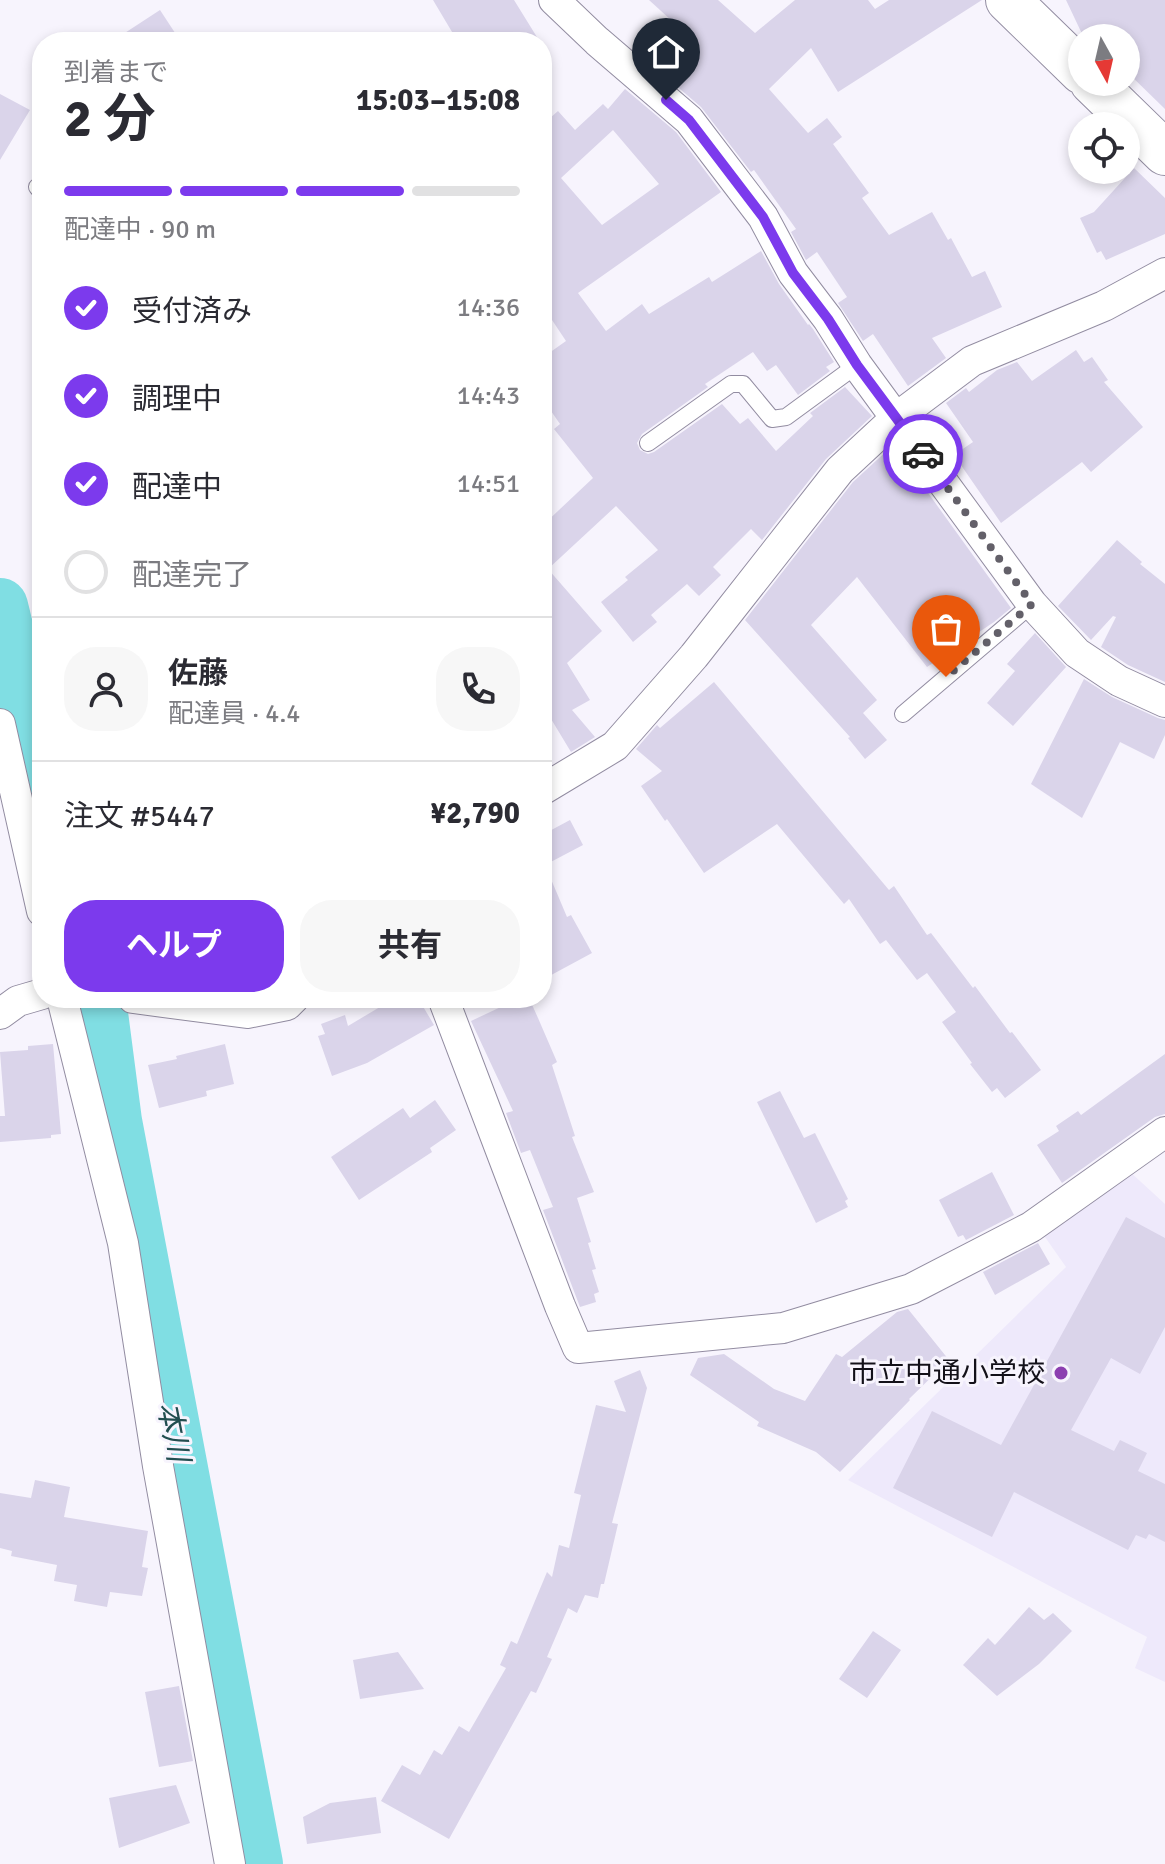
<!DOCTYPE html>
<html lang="ja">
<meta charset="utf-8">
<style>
:root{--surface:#fff;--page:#f7f7f7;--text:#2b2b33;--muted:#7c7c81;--line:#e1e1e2;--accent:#7c3aed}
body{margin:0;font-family:Signika,"Noto Sans JP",sans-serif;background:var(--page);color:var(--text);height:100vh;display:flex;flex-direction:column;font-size:30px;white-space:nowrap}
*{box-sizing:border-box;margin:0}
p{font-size:26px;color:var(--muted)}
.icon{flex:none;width:44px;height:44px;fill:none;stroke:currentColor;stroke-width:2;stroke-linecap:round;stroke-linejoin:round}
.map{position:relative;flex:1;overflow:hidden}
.sheet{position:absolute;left:32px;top:32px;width:520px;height:976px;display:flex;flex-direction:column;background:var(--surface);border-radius:32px;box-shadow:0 4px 12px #0003}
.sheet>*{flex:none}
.needle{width:52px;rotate:172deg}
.controls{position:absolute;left:1068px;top:24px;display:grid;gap:16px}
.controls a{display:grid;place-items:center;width:72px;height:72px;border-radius:50%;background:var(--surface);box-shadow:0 4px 12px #0003;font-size:40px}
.pin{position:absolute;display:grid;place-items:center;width:68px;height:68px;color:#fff;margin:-82px -34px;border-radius:50% 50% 50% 0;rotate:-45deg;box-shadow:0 0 8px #0007}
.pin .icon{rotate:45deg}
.courier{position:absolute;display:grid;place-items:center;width:80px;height:80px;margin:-40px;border:6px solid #7c3aed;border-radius:50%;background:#fff;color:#222;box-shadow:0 2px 10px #0007}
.headline em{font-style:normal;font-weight:700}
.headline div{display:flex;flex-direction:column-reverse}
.headline{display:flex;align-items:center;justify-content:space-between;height:136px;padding:0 32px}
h1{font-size:52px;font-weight:700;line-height:60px}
.bar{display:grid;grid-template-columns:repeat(4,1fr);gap:12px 8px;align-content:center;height:96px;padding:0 32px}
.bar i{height:10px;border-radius:6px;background:var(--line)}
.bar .current{background:var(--accent)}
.bar p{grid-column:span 4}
.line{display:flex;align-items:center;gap:20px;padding:0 32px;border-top:2px solid var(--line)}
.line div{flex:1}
.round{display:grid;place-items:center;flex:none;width:84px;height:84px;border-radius:32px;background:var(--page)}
ol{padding:0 32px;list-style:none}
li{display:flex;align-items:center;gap:24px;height:88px}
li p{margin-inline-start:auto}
li .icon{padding:8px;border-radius:50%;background:var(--accent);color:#fff;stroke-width:4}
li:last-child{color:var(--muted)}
li i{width:44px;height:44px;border:4px solid var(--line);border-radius:50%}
.primary-button{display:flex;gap:16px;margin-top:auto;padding:16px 32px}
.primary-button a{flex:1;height:92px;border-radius:32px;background:var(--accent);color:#fff;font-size:32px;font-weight:700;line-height:92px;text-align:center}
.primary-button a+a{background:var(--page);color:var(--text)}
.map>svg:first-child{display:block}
.built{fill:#eee9fb}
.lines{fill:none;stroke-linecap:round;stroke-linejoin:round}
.river{stroke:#80dee3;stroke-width:56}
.building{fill:#dad4ea;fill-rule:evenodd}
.lane-casing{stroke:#928ca1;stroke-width:18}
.street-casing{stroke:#928ca1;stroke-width:32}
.highway-casing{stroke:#928ca1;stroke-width:46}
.lane{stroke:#fff;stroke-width:16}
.street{stroke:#fff;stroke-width:30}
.highway{stroke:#fff;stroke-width:44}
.done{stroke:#636069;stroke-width:8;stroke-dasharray:0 14.4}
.route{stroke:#7c3aed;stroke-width:10}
.poi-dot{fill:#8c3fb0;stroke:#f7f4fd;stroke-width:3}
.labels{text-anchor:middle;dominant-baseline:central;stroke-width:6;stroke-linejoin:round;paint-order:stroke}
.poi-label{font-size:28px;fill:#131119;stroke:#f7f4fd;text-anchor:end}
.water-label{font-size:30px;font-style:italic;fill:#224e50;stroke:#f7f4fd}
</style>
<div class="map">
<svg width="1165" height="1864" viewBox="0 0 1165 1864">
<rect width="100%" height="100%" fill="#f7f4fd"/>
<path class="built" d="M1128 1170 1165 1204V1682L1135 1668 1147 1637 848 1480 1066 1267 1038 1227Z"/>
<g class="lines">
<path class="river" d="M0 606 42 779
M98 998 114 1121 255 1864"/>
</g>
<path class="building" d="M433 0H514L540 42H458Z
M649 0H718L755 33 795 0H868L875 9 889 0H982L838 92 811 48 769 89 808 133 827 118 842 137 833 144 869 193 862 198 889 235 932 212 948 240 951 238 972 277 985 271 1002 307 932 338 946 358 908 386 873 334 863 341 838 303 847 297 817 252 806 260 791 232 796 229 754 170 751 172 701 107 652 65 684 32Z
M1066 0H1165V109L1126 71V38H1084Z
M160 10 181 42H111Z
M625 89 676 132 721 192 578 293 606 331 642 304 649 314 709 277 712 282 761 251 779 284 808 325 809 324 813 329 834 362 826 367 830 371 798 395 776 365 767 371 753 352 705 384 708 387 642 434 637 443 640 450 648 454 654 452 722 404 740 424 748 418 776 451 813 416 810 413 845 387 872 416 826 459 762 540 751 529 713 567 721 575 699 596 687 584 651 615 657 622 633 642 601 602 628 580 625 577 658 550 616 506 548 569 602 631 567 663 590 700 572 710 595 737 571 752 542 704V526L593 478 554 429 560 424 542 398V358L566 341 542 305V125L558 111 575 130 603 104 608 109ZM613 130 659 184 602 225 561 178Z
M0 94 30 110 0 160Z
M1134 168 1165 198V234L1106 260 1101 251 1097 253 1080 218 1094 212Z
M1076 350 1084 362 1092 357 1108 380 1104 382 1143 427 1091 472 1082 462 1001 523 954 455 973 442 946 403 966 388 969 392 997 370 1017 362 1032 381Z
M891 447 917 480 918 479 1011 608 994 622 927 667 857 577 811 625 877 700 863 713 887 740 865 759 848 738 850 737 745 620 853 482Z
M1117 540 1142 562 1140 564 1165 584V682L1128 665 1101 647 1116 617 1113 616 1091 640 1058 606Z
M1035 633 1066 667 1013 726 987 703 1015 671 1007 664Z
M1084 679 1112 697 1158 718 1165 720V735L1154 759 1120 742 1082 818 1031 784Z
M714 682 889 890 894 886 927 935 931 933 973 988 975 986 1010 1033 1012 1032 1041 1070 1005 1098 997 1088 992 1092 970 1064 972 1063 942 1022 956 1012 927 973 917 980 886 940 880 944 849 899 844 904 777 824 704 873 667 819 665 821 641 786 662 771 636 749 657 725 660 728Z
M570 820 583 845 545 865 567 917 571 915 592 953 542 980V835Z
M395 998H418L434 1025 367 1063 332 1076 318 1036 325 1034 321 1024 345 1015 348 1026Z
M501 998H529L538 1018 557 1062 552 1065 575 1136 572 1137 594 1192 577 1198 591 1242 588 1243 596 1269 592 1270 599 1292 594 1294 596 1302 580 1307 543 1210 553 1207 530 1150 521 1153 506 1113 513 1111 471 1021 505 1005Z
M53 1044 61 1134 51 1135V1138L0 1142V1116H5L0 1052 28 1050V1046Z
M225 1044 234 1084 206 1091 207 1096 159 1108 148 1065 177 1059 176 1056Z
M1165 1054V1114L1155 1117 1062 1183 1037 1145 1059 1131 1056 1126 1078 1111 1081 1115Z
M780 1091 804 1138 815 1133 848 1199 845 1201 848 1207 816 1223 757 1102Z
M435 1100 456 1130 430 1148 432 1152 359 1200 331 1157 403 1108 410 1118Z
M992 1172 1014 1215 966 1240 963 1235 958 1237 939 1200Z
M1126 1217 1165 1238V1327L1140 1374 1111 1358 1071 1430 1114 1451 1120 1440 1147 1453 1138 1471 1165 1484V1542L1149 1534 1146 1539 1136 1535 1128 1550 1014 1492 992 1537 893 1488 932 1411 1001 1445Z
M1038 1243 1050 1264 995 1295 983 1272Z
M908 1309 949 1360 909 1399 910 1400 840 1472 816 1452 757 1426 759 1422 690 1375 698 1358 724 1354 774 1389 805 1401 836 1354 842 1357 897 1312Z
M640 1370 647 1388 612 1523 618 1524 604 1584H601L598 1598 585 1595 577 1613 568 1608 547 1657 552 1659 536 1693 531 1691 449 1839 381 1801 402 1765 420 1775 434 1750 442 1755 459 1726 469 1732 506 1668 500 1665 511 1641 517 1644 547 1572 552 1577 559 1545 569 1548 581 1495 574 1493 596 1405 626 1412 614 1381Z
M35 1480 70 1487 64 1517 148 1531 142 1567 148 1568 142 1596 110 1592 107 1607 74 1601 77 1585 54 1581 57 1565 11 1556 12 1551 0 1548V1493L31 1498Z
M1029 1607 1044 1620 1053 1613 1072 1631 1039 1664 997 1696 963 1665 988 1638 995 1645Z
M873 1631 901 1650 867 1698 839 1679Z
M398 1652 424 1689 360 1699 353 1660Z
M179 1686 193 1761 159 1767 145 1692Z
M176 1785 190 1823 119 1848 109 1798Z
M376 1797 381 1833 307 1844 303 1817 330 1803Z"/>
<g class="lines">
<defs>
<path id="lane" d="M37 187 42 193
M648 443 731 384H743L772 419 786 417 857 365
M903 714 1032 604"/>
<path id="street" d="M554 0 597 41 689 120 763 217 793 273 828 319 857 365 1032 604 1077 653 1119 681 1165 702
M0 724 42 911
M542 790 615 746 694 656 840 470 896 418 972 361 1104 306 1165 273
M62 998 123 1243 158 1466 230 1864
M133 998 247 1013 287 1005 294 998
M443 998 560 1306 578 1348 783 1328 911 1289 1031 1227 1165 1132
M0 1014 18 1001 42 994"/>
<path id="highway" d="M1008 0 1082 72
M1092 82 1165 153"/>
</defs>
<use href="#lane" class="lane-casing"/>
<use href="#street" class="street-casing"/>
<use href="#highway" class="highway-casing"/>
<use href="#lane" class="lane"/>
<use href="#street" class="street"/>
<use href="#highway" class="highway"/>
</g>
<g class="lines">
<path class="done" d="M923 454 1032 604 946 677"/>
<path class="route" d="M666 100 689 120 763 217 793 273 828 319 857 365 923 454"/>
</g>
<circle class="poi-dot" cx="1061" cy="1373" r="8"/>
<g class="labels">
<g class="poi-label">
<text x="1045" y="1373">市立中通小学校</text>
</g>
<g class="water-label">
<text transform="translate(173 1432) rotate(79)">本川</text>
</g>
</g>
</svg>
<div class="controls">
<a><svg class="needle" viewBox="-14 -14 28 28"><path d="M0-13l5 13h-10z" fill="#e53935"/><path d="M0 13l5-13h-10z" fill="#7c7c81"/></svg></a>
<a><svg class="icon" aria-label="locate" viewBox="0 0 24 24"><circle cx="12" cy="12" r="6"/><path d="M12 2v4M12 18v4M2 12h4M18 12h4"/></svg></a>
</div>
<div class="pin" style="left:946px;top:677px;background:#ea580c"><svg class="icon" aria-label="bag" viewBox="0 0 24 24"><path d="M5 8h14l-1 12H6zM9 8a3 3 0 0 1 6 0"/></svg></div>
<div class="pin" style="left:666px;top:100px;background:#1f2937"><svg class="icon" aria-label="home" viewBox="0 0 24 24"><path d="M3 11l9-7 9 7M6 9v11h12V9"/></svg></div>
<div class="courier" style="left:923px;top:454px"><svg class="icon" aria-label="car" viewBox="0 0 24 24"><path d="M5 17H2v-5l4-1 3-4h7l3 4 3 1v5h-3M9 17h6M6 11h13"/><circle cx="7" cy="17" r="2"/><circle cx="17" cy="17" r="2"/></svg></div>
<section class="sheet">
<div class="headline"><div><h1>2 分</h1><p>到着まで</p></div><em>15:03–15:08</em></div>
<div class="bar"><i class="current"></i><i class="current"></i><i class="current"></i><i></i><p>配達中 · 90 m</p></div>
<ol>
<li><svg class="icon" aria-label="check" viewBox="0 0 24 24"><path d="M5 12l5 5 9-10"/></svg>受付済み<p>14:36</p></li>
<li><svg class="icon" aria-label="check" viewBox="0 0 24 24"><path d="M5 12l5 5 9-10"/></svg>調理中<p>14:43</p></li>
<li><svg class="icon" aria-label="check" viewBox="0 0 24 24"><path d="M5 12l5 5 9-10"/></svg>配達中<p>14:51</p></li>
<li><i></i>配達完了</li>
</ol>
<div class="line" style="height:144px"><a class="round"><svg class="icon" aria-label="person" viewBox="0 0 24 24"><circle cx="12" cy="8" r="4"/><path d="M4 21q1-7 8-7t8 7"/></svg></a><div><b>佐藤</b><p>配達員 · 4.4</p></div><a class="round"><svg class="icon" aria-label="phone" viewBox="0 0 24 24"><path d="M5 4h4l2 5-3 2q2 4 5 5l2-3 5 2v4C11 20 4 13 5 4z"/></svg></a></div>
<div class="line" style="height:104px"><div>注文 #5447</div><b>¥2,790</b></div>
<div class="primary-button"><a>ヘルプ</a><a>共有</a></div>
</section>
</div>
